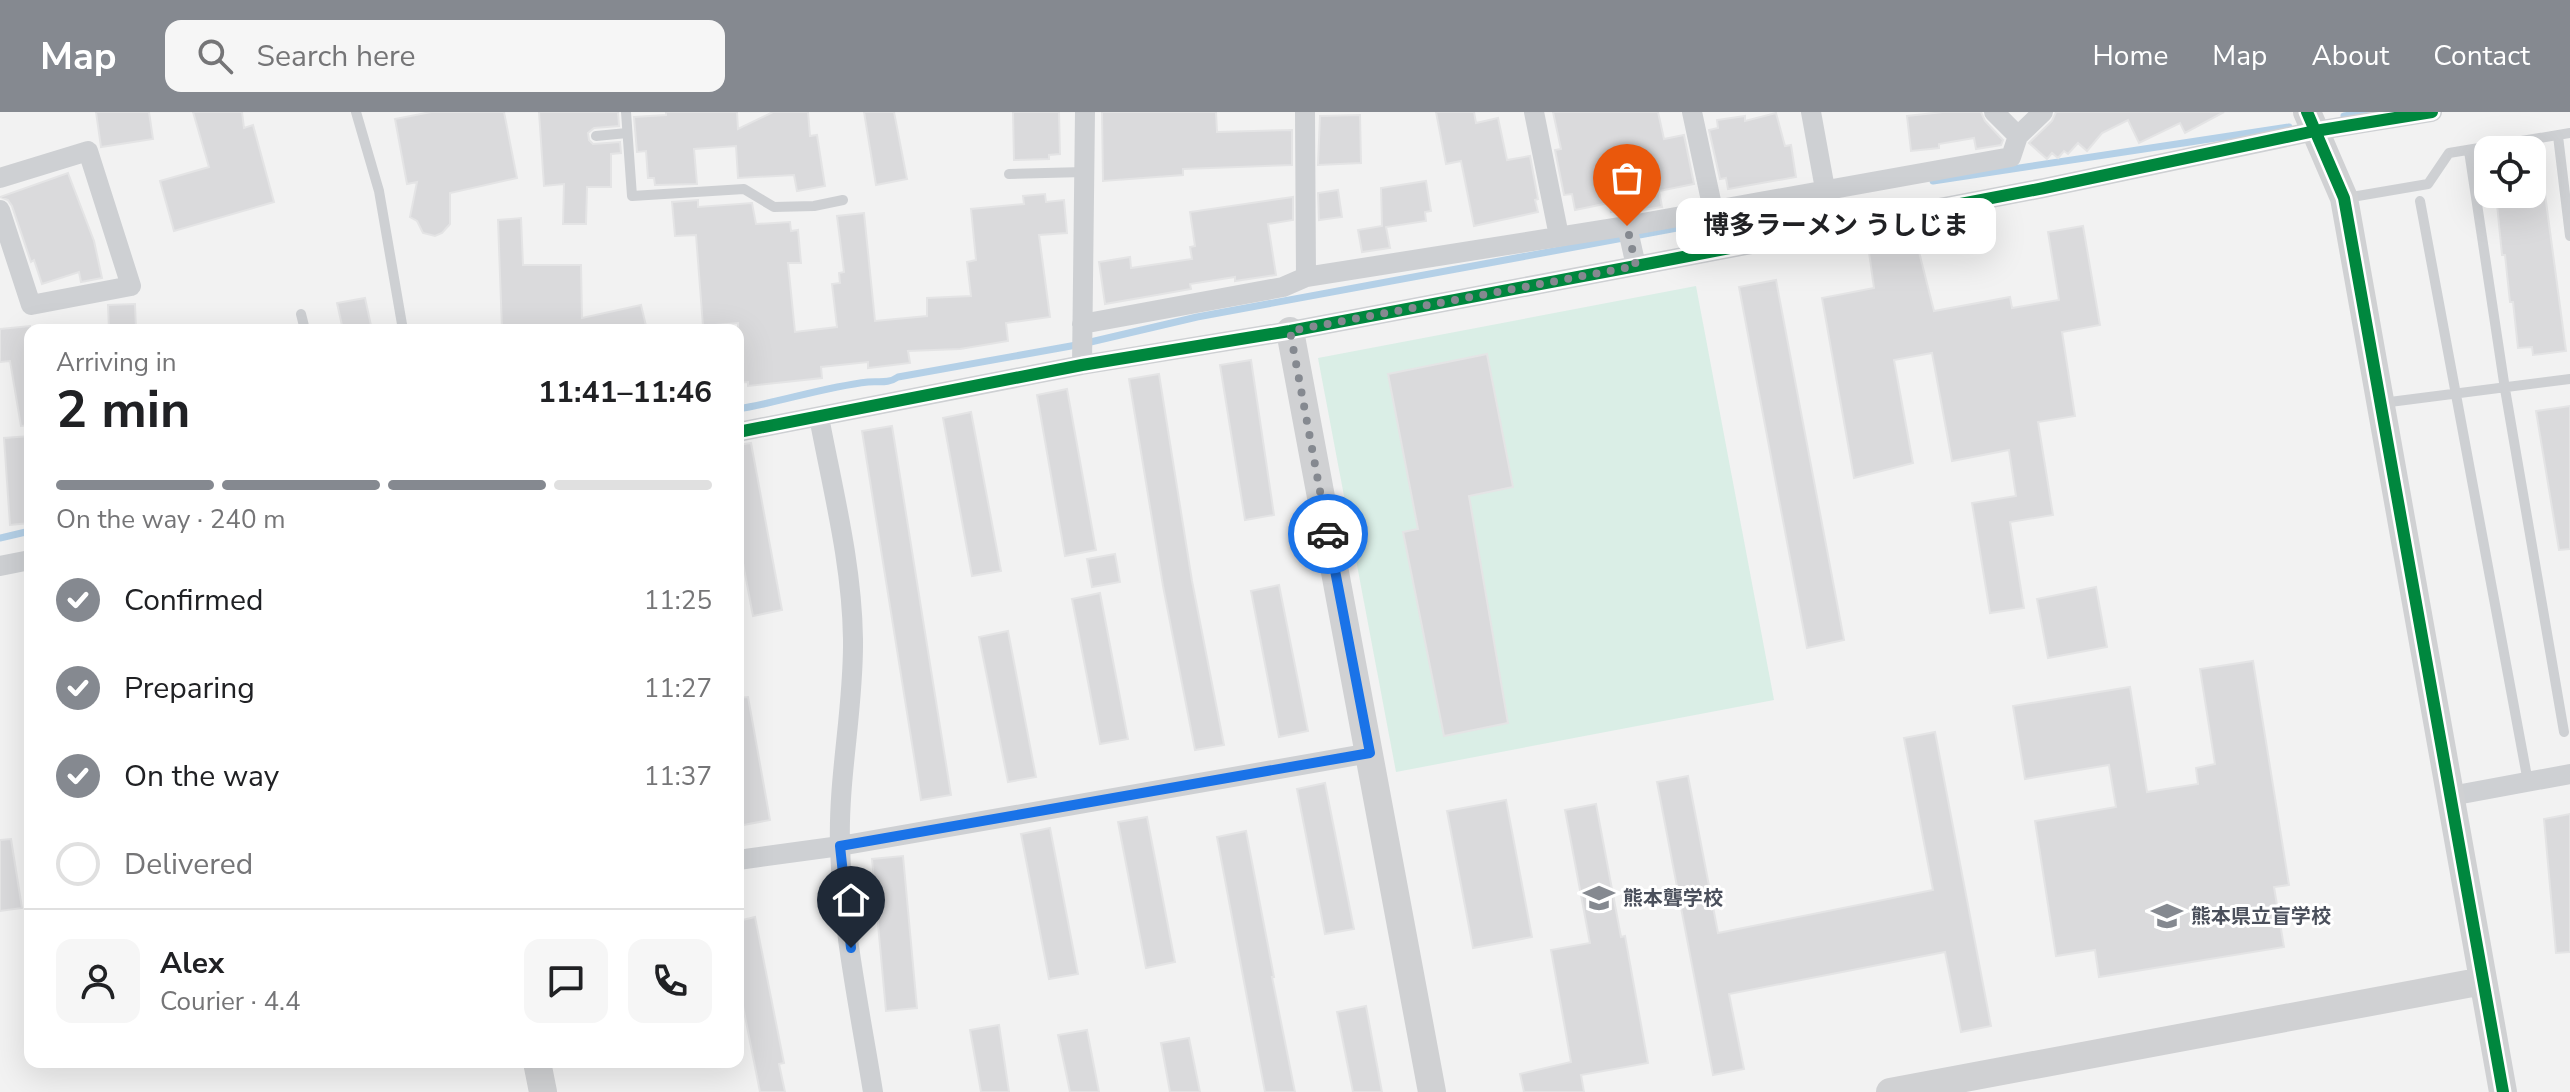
<!DOCTYPE html>
<meta charset="utf-8">
<style>
:root{--surface:#fff;--page:#f6f6f6;--text:#202124;--muted:#757577;--line:#e0e0e0;--accent:#858990}
body{margin:0;font-family:"Nunito Sans","Noto Sans JP",sans-serif;background:var(--page);color:var(--text);height:100vh;display:flex;flex-direction:column;font-size:30px;white-space:nowrap}
*{box-sizing:border-box;margin:0}
p{font-size:26px;color:var(--muted)}
.icon{flex:none;width:44px;height:44px;fill:none;stroke:currentColor;stroke-width:2;stroke-linecap:round;stroke-linejoin:round}
.map{position:relative;flex:1;overflow:hidden}
.panel{position:absolute;left:24px;top:212px;width:720px;height:744px;display:flex;flex-direction:column;background:var(--surface);border-radius:16px;box-shadow:0 8px 32px #0002}
.panel>*{flex:none}
.tools{position:absolute;left:2474px;top:24px;display:grid;gap:16px}
.tools a{display:grid;place-items:center;width:72px;height:72px;border-radius:16px;background:var(--surface);box-shadow:0 8px 32px #0002;font-size:40px}
.pin{position:absolute;display:grid;place-items:center;width:68px;height:68px;color:#fff;margin:-82px -34px;border-radius:50% 50% 50% 0;rotate:-45deg;box-shadow:0 0 8px #0007}
.pin .icon{rotate:45deg}
.courier{position:absolute;display:grid;place-items:center;width:80px;height:80px;margin:-40px;border:6px solid #1a73e8;border-radius:50%;background:#fff;color:#222;box-shadow:0 2px 10px #0007}
.bubble{position:absolute;height:56px;border-radius:16px;background:var(--surface);box-shadow:0 8px 32px #0002;font-size:26px;font-weight:700;line-height:56px;text-align:center}
.summary em{font-style:normal;font-weight:700}
.summary div{display:flex;flex-direction:column-reverse}
.summary{display:flex;align-items:center;justify-content:space-between;height:136px;padding:0 32px}
h1{font-size:52px;font-weight:700;line-height:60px}
.bar{display:grid;grid-template-columns:repeat(4,1fr);gap:12px 8px;align-content:center;height:96px;padding:0 32px}
.bar i{height:10px;border-radius:6px;background:var(--line)}
.bar .active{background:var(--accent)}
.bar p{grid-column:span 4}
.line{display:flex;align-items:center;gap:20px;padding:0 32px;border-top:2px solid var(--line)}
.line div{flex:1}
.round{display:grid;place-items:center;flex:none;width:84px;height:84px;border-radius:16px;background:var(--page)}
ol{padding:0 32px;list-style:none}
li{display:flex;align-items:center;gap:24px;height:88px}
li p{margin-inline-start:auto}
li .icon{padding:8px;border-radius:50%;background:var(--accent);color:#fff;stroke-width:4}
li:last-child{color:var(--muted)}
li i{width:44px;height:44px;border:4px solid var(--line);border-radius:50%}
header{display:flex;align-items:center;gap:48px;box-sizing:border-box;height:112px;padding:0 40px;background:var(--accent);color:#fff}
header strong{font-size:38px}
nav{display:flex;gap:44px;margin-inline-start:auto;font-size:28px}
.search{width:560px;height:72px;background:var(--page);display:flex;align-items:center;gap:20px;box-sizing:border-box;padding:0 28px;border-radius:16px;color:var(--muted);font-size:30px}
.map>svg:first-child{display:block}
.green{fill:#daeee6}
.lines{fill:none;stroke-linecap:round;stroke-linejoin:round}
.stream{stroke:#b4d0e7;stroke-width:7}
.building{fill:#dadadc;stroke:#e4e4e5;stroke-width:2}
.lane{stroke:#ced0d3;stroke-width:10}
.street{stroke:#ced0d3;stroke-width:20}
.secondary{stroke:#d0d1d3;stroke-width:28}
.cycleway-casing{stroke:#fff;stroke-width:17}
.cycleway{stroke:#00873e;stroke-width:12}
.done{stroke:#858990;stroke-width:8;stroke-dasharray:0 14.4}
.route{stroke:#1a73e8;stroke-width:10}
.labels{text-anchor:middle;dominant-baseline:central;stroke-width:6;stroke-linejoin:round;paint-order:stroke}
.poi-label{font-size:20px;font-weight:bold;fill:#4b505c;stroke:#fff;text-anchor:start}
</style>
<header>
<strong>Map</strong>
<div class="search"><svg class="icon" aria-label="search" viewBox="0 0 24 24"><circle cx="10" cy="10" r="6"/><path d="M15 15l6 6"/></svg>Search here</div>
<nav><a>Home</a><a>Map</a><a>About</a><a>Contact</a></nav>
</header>
<div class="map">
<svg width="2570" height="980" viewBox="0 0 2570 980">
<rect width="100%" height="100%" fill="#f2f2f2"/>
<path class="green" d="M1696 174 1774 588 1396 660 1318 246Z"/>
<g class="lines">
<path class="stream" d="M2344 4 2367 0
M1933 69 2289 15
M738 297C781 290 824 275 868 270 879 269 888 272 898 265L1082 232 1197 205 1791 95
M0 426 30 419"/>
</g>
<path class="building" d="M96 0H149L153 27 101 35Z
M193 0H242L244 16 253 13 274 90 174 119 160 69 209 55Z
M431 0H504L517 66 450 81V112L442 121 435 124 423 121 417 109 410 105 417 70 407 72 395 7Z
M539 0H618L619 14 594 16 588 21 589 28 593 32 620 30 621 41 611 42V75H587L586 112H563L564 72 544 74Z
M666 0H737L738 17 773 0H808L810 24 817 23 825 74 797 79 794 63 738 66 736 34 694 37 697 72 655 73 654 66H648L646 39 637 40 634 5 666 3Z
M864 0H894L907 67 876 73Z
M1013 0H1059L1060 42 1049 43V47L1014 48Z
M1102 0H1216L1217 20 1292 18V53L1183 57V63L1103 69Z
M1436 0H1474L1476 11 1498 6 1507 48 1530 44 1538 87 1535 88 1538 100 1474 114 1461 49 1446 52Z
M1553 0H1658L1664 27 1684 23 1694 72 1659 79 1662 95 1617 102V99L1611 100 1609 91 1575 98 1572 82 1564 83 1555 38 1561 37Z
M1943 0H1981L1985 9 2003 28 2001 33 1976 37 1974 26 1939 32V36L1911 39 1907 4Z
M2056 0H2224L2185 21 2180 11 2139 31 2128 8 2102 21 2087 39 2078 31 2068 42 2064 39 2058 46 2052 41 2047 47 2029 31 2052 9Z
M1776 1 1785 34 1791 33 1796 65 1728 77 1726 66 1720 67 1709 18 1718 16 1717 8 1745 4V9Z
M1360 3 1361 51 1318 53 1320 4Z
M68 61 94 129 102 166 81 170 79 160 42 172 34 148 31 150 12 94 8 88 0 85Z
M1426 69 1431 99 1425 100 1426 109 1386 115 1390 136 1362 140 1358 118 1382 114 1381 76Z
M1338 78 1342 105 1319 108 1318 81Z
M1045 82 1046 90 1064 88 1067 121 1039 123 1050 205 1006 211 1008 229 960 237 908 239 910 251 868 256V250L821 255 822 266 748 274V270L738 271V211L703 214 696 123 675 124 672 90 698 88V95L752 91 756 112 790 110 791 119 798 118 801 151H788L795 220 837 215 832 172 840 171 839 161 844 160 837 104 864 101 875 209 927 204V186L971 184 967 150 976 148 971 97 1024 92 1023 84Z
M2496 82H2545L2566 239 2533 243 2532 235 2518 236 2513 190H2510L2505 143H2502Z
M1293 85V108L1268 112 1276 163 1235 169V165L1190 172 1191 177 1105 192 1099 150 1130 145 1131 156 1192 147 1190 135 1195 134 1190 100Z
M521 106 523 153H581L582 206 641 193 647 218H502L498 108Z
M2083 114 2100 213 2062 220 2075 304 2038 310 2053 403 2010 410 2024 496 1990 501 1972 391 2016 384 2009 338 1952 349 1932 241 1894 248 1913 351 1854 366 1822 186 1874 176 1868 133 1886 130V134L1916 128 1934 199 2010 185 2012 196 2059 188 2048 120Z
M1776 168 1844 528 1807 536 1739 175Z
M365 186 372 218H343L337 191Z
M135 192 136 218H109L108 193Z
M30 214V313L21 314 10 249 0 250V217Z
M1487 242 1513 375 1469 384 1508 611 1444 624 1403 420 1418 417 1388 262Z
M1251 248 1274 403 1245 408 1220 253Z
M1159 262 1192 469 1224 633 1195 638 1163 474 1129 267Z
M1067 277 1096 438 1065 444 1037 283Z
M2570 294V437L2559 438 2536 299Z
M971 300 1001 459 972 464 943 306Z
M892 314 951 683 921 688 862 319Z
M30 324V411L10 413 4 326Z
M751 331 782 498 753 504 738 425V333Z
M1115 442 1120 470 1092 475 1087 447Z
M1279 473 1308 619 1279 625 1251 479Z
M2096 475 2107 535 2048 546 2037 487Z
M1100 481 1128 627 1100 632 1072 487Z
M1008 519 1036 665 1008 670 979 525Z
M2253 549 2289 773 2274 775 2284 835 2099 865 2095 838 2056 844 2035 709 2116 695 2109 653 2025 667 2013 594 2130 575 2147 680 2198 672 2196 656 2215 652 2200 557Z
M748 585 770 708 738 714V586Z
M1935 620 1991 914 1961 920 1945 840 1729 882 1744 957 1713 963 1657 670 1688 664 1718 821 1933 778 1904 626Z
M1325 671 1354 817 1325 822 1297 677Z
M1506 688 1532 825 1473 836 1447 699Z
M1596 692 1621 825 1625 824 1648 951 1581 963 1584 980H1524L1520 962 1571 950 1551 838 1590 831 1565 698Z
M2570 702V840L2556 841 2544 707Z
M1147 705 1175 850 1146 856 1118 710Z
M1050 716 1078 862 1049 867 1021 722Z
M1246 719 1274 865H1272L1295 980H1265L1248 891 1217 725Z
M11 727 22 796 0 799V728Z
M903 744 917 896 886 899 872 747Z
M755 805 784 951 779 952 785 980H760L738 869V809Z
M1366 894 1382 980H1353L1337 900Z
M999 913 1009 980H981L970 918Z
M1087 918 1099 980H1070L1058 923Z
M1189 926 1200 980H1170L1161 931Z"/>
<g class="lines">
<path class="lane" d="M356 0 379 79 403 218
M626 0 632 84 744 77 774 95 814 94 843 88
M596 24 627 21
M2558 24 2570 124
M2469 39 2505 277 2564 620
M1009 62 1084 60
M2346 86 2428 72 2449 41 2570 21
M2420 89 2528 670
M301 202 305 218
M2382 291 2570 267"/>
<path class="street" d="M1305 0 1306 165
M1534 0 1559 124
M1692 0 1713 98
M1811 0 1825 77
M1994 0 2018 24
M0 66 88 39 131 174 31 193 0 98
M1627 114 1636 154
M1082 212 1283 175 1306 165 1627 114 2011 45 2018 24 2043 0
M1082 253 1085 0
M819 305C833 379 852 452 853 527 854 596 838 664 840 733 842 816 860 899 873 980
M738 320 1082 253 1290 219 1636 154 2044 76 2315 19 2432 0
M0 454 30 448
M2451 684 2570 662
M738 748 840 734 1370 641"/>
<path class="secondary" d="M2307 0 2344 86 2503 980
M1290 219 1432 980
M537 950 543 980
M1890 980 2483 869"/>
<defs>
<path id="cycleway" d="M2307 0 2344 86 2503 980
M738 320 1082 253 1290 219 1636 154 2044 76 2315 19 2432 0"/>
</defs>
<use href="#cycleway" class="cycleway-casing"/>
<use href="#cycleway" class="cycleway"/>
</g>
<g class="lines">
<path class="done" d="M1328 422 1290 219 1636 154 1627 114"/>
<path class="route" d="M851 836 840 734 1370 641 1328 422"/>
</g>
<defs>
<symbol id="school-bare" viewBox="-9 -9 18 18"><path d="M0-5L7-2L0 1L-7-2ZM-4 1L0 2.5L4 1V4Q0 6-4 4Z" fill="#858990" stroke="#fff" stroke-width="2.5" paint-order="stroke"/></symbol>
</defs>
<g fill-rule="evenodd">
<use href="#school-bare" x="1577" y="764" width="44" height="44"/>
<use href="#school-bare" x="2145" y="782" width="44" height="44"/>
</g>
<g class="labels">
<g class="poi-label">
<text x="1623" y="786">熊本聾学校</text>
<text x="2191" y="804">熊本県立盲学校</text>
</g>
</g>
</svg>
<div class="tools">
<a><svg class="icon" aria-label="locate" viewBox="0 0 24 24"><circle cx="12" cy="12" r="6"/><path d="M12 2v4M12 18v4M2 12h4M18 12h4"/></svg></a>
</div>
<div class="pin" style="left:1627px;top:114px;background:#ea580c"><svg class="icon" aria-label="bag" viewBox="0 0 24 24"><path d="M5 8h14l-1 12H6zM9 8a3 3 0 0 1 6 0"/></svg></div>
<div class="pin" style="left:851px;top:836px;background:#1f2937"><svg class="icon" aria-label="home" viewBox="0 0 24 24"><path d="M3 11l9-7 9 7M6 9v11h12V9"/></svg></div>
<div class="courier" style="left:1328px;top:422px"><svg class="icon" aria-label="car" viewBox="0 0 24 24"><path d="M5 17H2v-5l4-1 3-4h7l3 4 3 1v5h-3M9 17h6M6 11h13"/><circle cx="7" cy="17" r="2"/><circle cx="17" cy="17" r="2"/></svg></div>
<div class="bubble" style="left:1676px;top:86px;width:320px">博多ラーメン うしじま</div>
<section class="panel">
<div class="summary"><div><h1>2 min</h1><p>Arriving in</p></div><em>11:41–11:46</em></div>
<div class="bar"><i class="active"></i><i class="active"></i><i class="active"></i><i></i><p>On the way · 240 m</p></div>
<ol>
<li><svg class="icon" aria-label="check" viewBox="0 0 24 24"><path d="M5 12l5 5 9-10"/></svg>Confirmed<p>11:25</p></li>
<li><svg class="icon" aria-label="check" viewBox="0 0 24 24"><path d="M5 12l5 5 9-10"/></svg>Preparing<p>11:27</p></li>
<li><svg class="icon" aria-label="check" viewBox="0 0 24 24"><path d="M5 12l5 5 9-10"/></svg>On the way<p>11:37</p></li>
<li><i></i>Delivered</li>
</ol>
<div class="line" style="height:144px"><a class="round"><svg class="icon" aria-label="person" viewBox="0 0 24 24"><circle cx="12" cy="8" r="4"/><path d="M4 21q1-7 8-7t8 7"/></svg></a><div><b>Alex</b><p>Courier · 4.4</p></div><a class="round"><svg class="icon" aria-label="chat" viewBox="0 0 24 24"><path d="M4 5h16v11H9l-5 4z"/></svg></a><a class="round"><svg class="icon" aria-label="phone" viewBox="0 0 24 24"><path d="M5 4h4l2 5-3 2q2 4 5 5l2-3 5 2v4C11 20 4 13 5 4z"/></svg></a></div>
</section>
</div>
